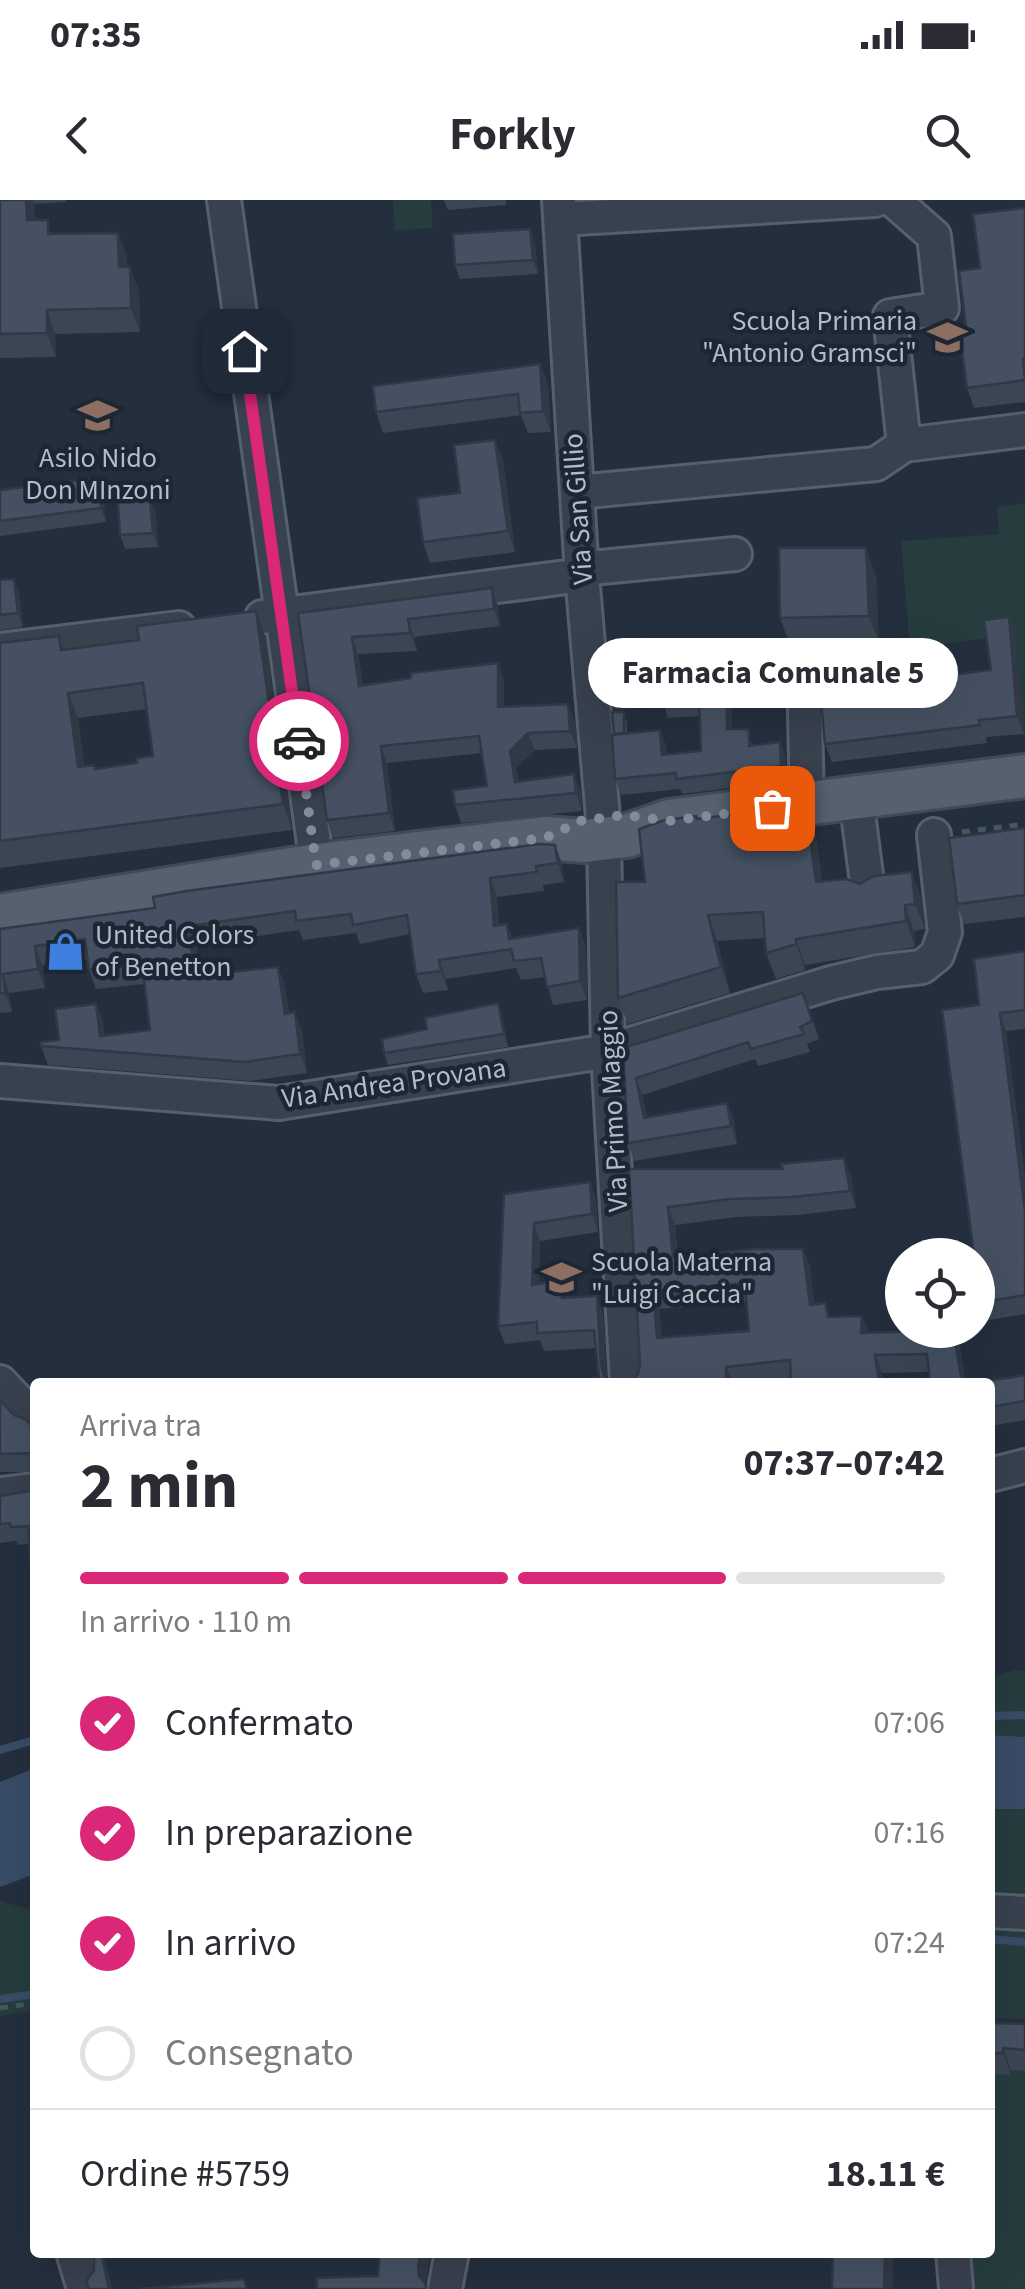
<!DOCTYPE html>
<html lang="it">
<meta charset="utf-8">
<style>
:root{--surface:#fff;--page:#f2f2f3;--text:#2b2b33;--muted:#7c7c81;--line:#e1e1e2;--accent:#db2777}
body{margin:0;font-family:"Source Sans 3",sans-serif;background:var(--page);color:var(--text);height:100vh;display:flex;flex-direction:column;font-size:38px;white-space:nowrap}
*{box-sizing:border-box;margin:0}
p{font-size:32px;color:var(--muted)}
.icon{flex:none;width:55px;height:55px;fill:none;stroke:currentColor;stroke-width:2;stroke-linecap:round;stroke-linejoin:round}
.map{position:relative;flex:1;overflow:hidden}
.drawer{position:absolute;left:30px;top:1178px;width:965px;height:880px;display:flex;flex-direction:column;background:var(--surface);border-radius:10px;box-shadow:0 10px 40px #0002}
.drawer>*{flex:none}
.buttons{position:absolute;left:885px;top:1038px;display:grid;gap:20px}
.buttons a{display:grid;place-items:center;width:110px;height:110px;border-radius:50%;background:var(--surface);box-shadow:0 10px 40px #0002;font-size:50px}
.pin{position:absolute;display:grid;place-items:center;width:85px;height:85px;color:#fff;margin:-42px;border-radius:20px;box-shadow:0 5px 15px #0006}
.courier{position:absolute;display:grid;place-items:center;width:100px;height:100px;margin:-50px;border:8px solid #db2777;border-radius:50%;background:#fff;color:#222;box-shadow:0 2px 12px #0007}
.bubble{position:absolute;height:70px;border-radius:35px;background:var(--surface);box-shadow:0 10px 40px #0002;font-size:32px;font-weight:700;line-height:70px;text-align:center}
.summary em{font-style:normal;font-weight:700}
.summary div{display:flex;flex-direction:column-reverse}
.summary{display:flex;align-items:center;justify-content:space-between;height:170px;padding:0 50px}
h1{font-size:65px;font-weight:700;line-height:75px}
.bar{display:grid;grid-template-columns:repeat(4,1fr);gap:15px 10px;align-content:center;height:120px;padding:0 50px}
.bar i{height:12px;border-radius:8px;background:var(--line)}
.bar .current{background:var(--accent)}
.bar p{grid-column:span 4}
.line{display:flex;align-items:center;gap:25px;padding:0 50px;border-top:2px solid var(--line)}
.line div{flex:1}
ol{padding:0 50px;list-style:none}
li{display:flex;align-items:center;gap:30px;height:110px}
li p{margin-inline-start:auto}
li .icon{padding:10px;border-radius:50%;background:var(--accent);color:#fff;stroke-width:4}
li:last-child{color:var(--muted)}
li i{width:55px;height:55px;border:5px solid var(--line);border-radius:50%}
.status{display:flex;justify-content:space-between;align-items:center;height:70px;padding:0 50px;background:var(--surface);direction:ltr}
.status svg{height:28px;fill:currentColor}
header{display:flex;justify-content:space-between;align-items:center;height:130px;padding:0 50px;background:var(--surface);font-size:45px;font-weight:700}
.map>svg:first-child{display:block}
.green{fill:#263c3f}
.water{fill:#394c67}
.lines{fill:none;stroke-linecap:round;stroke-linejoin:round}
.stream{stroke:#394c67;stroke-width:8}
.minor-casing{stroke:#565f6c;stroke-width:38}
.major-casing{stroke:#414a57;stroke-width:48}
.path{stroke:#44595c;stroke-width:5;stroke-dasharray:8 8;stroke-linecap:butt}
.minor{stroke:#38414e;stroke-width:32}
.major{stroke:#56606e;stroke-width:42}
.wall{fill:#3b4654;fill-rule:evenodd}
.shaded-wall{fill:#303945}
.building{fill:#455162;stroke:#303945;stroke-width:2.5;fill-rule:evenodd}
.done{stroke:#828b98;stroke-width:10;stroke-dasharray:0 18}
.route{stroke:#db2777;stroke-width:12}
.labels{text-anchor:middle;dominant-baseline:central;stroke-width:9;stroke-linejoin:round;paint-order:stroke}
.poi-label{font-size:28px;fill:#b4bcc9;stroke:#1d2633;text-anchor:start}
.street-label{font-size:28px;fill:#b4bcc9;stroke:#1d2633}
</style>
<div class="status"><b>07:35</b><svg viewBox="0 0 49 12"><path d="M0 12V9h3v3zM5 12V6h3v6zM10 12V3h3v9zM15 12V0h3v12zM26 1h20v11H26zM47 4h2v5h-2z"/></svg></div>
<header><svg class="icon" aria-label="back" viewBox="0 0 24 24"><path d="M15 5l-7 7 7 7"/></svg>Forkly<svg class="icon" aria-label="search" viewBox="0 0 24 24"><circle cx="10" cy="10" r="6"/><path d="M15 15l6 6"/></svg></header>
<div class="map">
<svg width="1025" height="2089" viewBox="0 0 1025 2089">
<rect width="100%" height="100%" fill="#242f3e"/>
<path class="green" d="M393 0H431L433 28 395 30Z
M1025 303V533L1024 534 1015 435 910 448 901 341 999 334 997 307Z
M1014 1470 1025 1471V1537L990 1535V1479Z
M990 1609H1025V1819L990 1818Z
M0 1701 35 1711V1810L0 1816Z
M1011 1868H1025V2089H971L968 2053 990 2052V1874L1010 1875Z"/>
<path class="water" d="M990 1535 1025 1537V1609H990Z
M35 1568V1674L0 1687V1582Z"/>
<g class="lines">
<path class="stream" d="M990 1516 1025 1515
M0 1550 35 1540
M990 1739 1025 1742
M0 1799 35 1794"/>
<defs>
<path id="minor" d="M224 0 317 665
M559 0 582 375 603 618
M893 0 934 36 942 108 890 116 904 245 1025 230
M561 19 875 0
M577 292 876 264 904 245
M581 369 735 354
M262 417 582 375
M0 450 179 428
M804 470 807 604
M856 598 868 690
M604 639 608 851 627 1182
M0 881 279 903 608 851 831 783 877 772 922 767 937 755 945 732 934 635
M0 1182 35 1219
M990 1275 1025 1266
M0 1294 35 1290
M990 1711 1025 1713
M73 2052 84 2089
M953 2052 956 2089
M445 2089 452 2052"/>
<path id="major" d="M0 716 317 665 545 638 585 641 626 636 669 621 1025 576"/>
</defs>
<use href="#minor" class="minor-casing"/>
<use href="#major" class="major-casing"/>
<path class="path" d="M962 632 1025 624
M0 1808 35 1803"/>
<use href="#minor" class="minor"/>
<use href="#major" class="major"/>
</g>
<path class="wall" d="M0 0H66V2L34 4 35 20 53 34 118 33 127 57V67L139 91 140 132 55 134 56 157 0 158Z
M444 0H506V5L448 10Z
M1025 8V202L974 208 967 188V134L980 68Z
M530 29 535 43 538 74 460 79 455 65Z
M540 164 548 185 551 232 528 233 521 215 383 233 376 212Z
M503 260 515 352 430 363 423 342 460 293Z
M97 278 102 292 106 322 0 336V290Z
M148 300H150L156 314 158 347 125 349 120 335Z
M876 375 879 443 790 445 780 418Z
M14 379 19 393 23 427 0 430V380Z
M498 406 500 426 414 437 417 451 358 454 363 485 504 480V507L575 521 577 548 535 550 516 568 519 582 581 591 582 611 461 623 455 605 487 586 482 553 387 563 395 631 333 638 327 620 298 413Z
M1009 417 1015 435 1024 534 986 537 987 543 832 562 825 544 991 470Z
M265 436 292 630 0 668V443L64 450ZM147 509 153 556 137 563 96 569 84 566 78 518Z
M731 475 732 529 754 545 780 542 786 558V581L682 594 680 589 621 595 615 579 614 534 627 519V533L666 545V555L701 551 700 516 668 518 664 506 614 509 608 494Z
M738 618 816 635 822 682 860 684 921 698 925 729 914 731 915 747 805 765V770L776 779 766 753 765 738 717 741 730 793 628 824 618 798 645 682 697 619Z
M1025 628V717L964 724 957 704Z
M555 645 562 664 564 682 543 685 544 691 497 697 499 725 507 724 512 739 579 728 586 747 587 800 553 805 545 777 521 780 516 768 446 779 448 790 423 793 416 774 410 734 360 744 356 733 303 740 299 730 196 745 199 775 278 767 285 786 289 813 302 831 307 873 251 881 48 865 41 846 59 840 96 804 103 823 104 835 150 830 145 784 96 789 89 770 87 759 42 765 45 788 9 793 12 812 0 813V729L155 708Z
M1025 751V829L1006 831 1025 978V1114L978 1122 979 805Z
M803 793 819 839 807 844 810 852 758 866 755 859 642 895 647 917 734 920 737 944 634 961 628 943 623 848Z
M498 803 502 815 508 847 388 865 384 853 427 829Z
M629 969 851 976 856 1008 798 1015 736 1017 675 1025 678 1056 803 1049 810 1066 814 1104 825 1103 830 1117 862 1116 868 1132 953 1130 960 1147 965 1182H930L929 1172 882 1173 753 1182H593L599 1177 596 1148 544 1151 540 1140 505 1144 498 1126 504 994 590 982 596 1000 598 1032 540 1041 539 1084 603 1114 607 1178 612 1182 631 1181 638 1174 640 1164ZM747 1101 749 1131 662 1138 659 1109Z
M1025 1175V1220L990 1226V1182Z
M0 1200 14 1215 35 1231V1272H0Z
M35 1290V1375L30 1362V1344L18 1345 16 1341 0 1343V1296Z
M990 1823 1025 1824V1871L1011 1870V1875L990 1874Z"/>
<path class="shaded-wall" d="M26 0H33L34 4 36 44 27 20Z
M530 29 535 43 538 74 533 60Z
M118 33 127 57V91L119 67Z
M130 67 139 91 140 132 131 108Z
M47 110 55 134 56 157 47 133Z
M540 164 548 185 551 232 543 211Z
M495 240 503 260 515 352 508 331Z
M97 278 102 292 106 322 101 308Z
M150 300 156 314 158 347 153 333Z
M866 348 876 375 879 443 869 416Z
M14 379 19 393 23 427 18 413Z
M492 388 498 406 500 426 494 409Z
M256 411 265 436 292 630 283 604Z
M1009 417 1015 435 1024 534 1017 516Z
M408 419 414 437 417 451 410 433Z
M352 437 358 454 366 503 359 486Z
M726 460 731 475 733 545 727 529Z
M498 463 504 480V524L498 507Z
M68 493 78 518 88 592 78 567Z
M568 504 575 521 577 548 570 531Z
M660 530 666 545 668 571 662 555Z
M528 533 535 550 516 568 522 600 515 582 510 551Z
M780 542 786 558V581L781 566Z
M381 546 387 563 395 631 389 613Z
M574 574 581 591 582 611 576 593Z
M806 609 816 635 825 708 816 682Z
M555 645 562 664 564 682 558 663Z
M912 672 921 698 925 729 915 704Z
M490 678 497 697 501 745 494 726Z
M905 705 914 731 915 747 906 721Z
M708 715 717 741 730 793 721 767Z
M189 726 196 745 201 795 194 776Z
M579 728 586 747 587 800 580 781Z
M796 739 805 765V770L796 744Z
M35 746 42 765 45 788 38 769Z
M439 760 446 779 448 790 441 771Z
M278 767 285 786 292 832 285 814Z
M3 774 9 793 12 812 5 793Z
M498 803 502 815 508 847 504 834Z
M96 804 103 823 107 854 100 836Z
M295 812 302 831 307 873 300 854Z
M1000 813 1006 831 1025 978V1012Z
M636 878 642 895 650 935 644 918Z
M727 903 734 920 737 944 731 926Z
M844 958 851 976 856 1008 850 991Z
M590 982 596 1000 598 1032 592 1014Z
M668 1007 675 1025 679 1075 673 1057Z
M534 1023 540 1041 538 1103 532 1085Z
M803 1049 810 1066 816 1123 810 1105Z
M563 1080 569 1098H562Z
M653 1091 659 1109 663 1156 657 1138Z
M597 1096 603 1114 607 1182 601 1165Z
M862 1116 868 1134 861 1133Z
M953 1130 960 1147 965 1182H962Z
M875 1155 882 1173 883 1182H879Z
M726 1167 732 1182H726Z
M1003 1848 1011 1870V1875L1003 1853Z
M101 2052H104L112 2089H109Z
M421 2052H431V2054L425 2086 419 2076 418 2066Z
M885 2052H894L893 2089H884Z"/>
<path class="building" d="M0 0H26L27 20H48V34L118 33 119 67H130L131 108 47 110V133L0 134Z
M1025 8V159H1023L1025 180 967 188 960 135 967 134 959 71 980 68 973 14Z
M530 29 533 60 455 65 453 34Z
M540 164 543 211 520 213 518 194 376 212 373 186Z
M495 240 508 331 423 342 417 298 460 293 454 245Z
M97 278 101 308 0 321V290Z
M145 290V300H150L153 333 120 335 117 291Z
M779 348H866L869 416 780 418Z
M14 379 18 413 0 415V380Z
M492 388 494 409 408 419 410 433 352 437 359 486 411 478V473L498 463V507L568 504 570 531 528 533 510 551 515 582 574 574 576 593 455 605 453 590 487 586 479 536 381 546 389 613 327 620 298 413Z
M256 411 283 604 0 641V443L59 436 61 450 139 440 137 426ZM143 483 153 556 137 558V563L95 569 94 565 78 567 68 493Z
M1009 417 1017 516 979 520 980 525 825 544 820 491 991 470 984 420Z
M726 460 727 529H749V546L780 542 781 566 676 579V573L615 579 612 535 660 530 662 555 701 551 699 501 662 503 661 491 608 494 606 469Z
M612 512H624V533L614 534Z
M806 609 816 682 846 679 860 684 874 676 912 672 915 704 905 705 906 721 796 739V744L766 753 763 712 708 715 721 767 618 798 616 682H645L639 629 665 620 696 616 697 619 737 614 738 618Z
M1025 628V695L957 704 949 638Z
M539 644 555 645 558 663 536 666 537 672 490 678 494 726 507 724 509 739 579 728 580 781 547 787 541 758 514 761 511 749 439 760 441 771 416 774 407 715 353 725 351 714 296 721 295 711 189 726 194 776 278 767 285 814 295 812 300 854 244 862 41 846V842L59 840 55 809 96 804 100 836 150 830 142 764 89 770 85 739 35 746 38 769 3 774 5 793H0V729L155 708 153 697 187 691Z
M1025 751V810L1000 813 1025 1012V1095L978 1103V1055H974L942 810 979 805 974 759Z
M803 793 812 821 800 827 804 834 751 849 748 842 636 878 644 918 727 903 731 926 628 943 623 848Z
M498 803 504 834 384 853 382 839 427 829 425 818Z
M844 958 850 991 792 997 730 999 668 1007 673 1057 755 1049H803L810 1105 825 1103 828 1117 862 1116 861 1133 953 1130 962 1182H930L927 1154 875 1155 879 1182H791L790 1160 726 1167V1182H593V1178L599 1177 594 1130 537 1133V1122L498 1126 504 994 590 982 592 1014 534 1023 532 1085 563 1080 562 1098 597 1096 601 1165 604 1176 612 1182 631 1181 638 1174 640 1164 629 969H783L781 964ZM745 1083 749 1131 657 1138 653 1091Z
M1025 1175V1201L990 1207V1182H981Z
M0 1200 14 1215 27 1220 35 1231V1253L0 1254Z
M35 1290V1365L34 1362H30L29 1326 11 1327 10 1323 0 1324V1296Z
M990 1823 1025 1824V1850L1003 1848V1853H990Z
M92 2052H101L109 2089H89L86 2081 94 2070V2060Z
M380 2052H421L418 2066 419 2076 426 2085V2089H317V2078L378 2076Z
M833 2052H885L884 2089H832Z
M244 2079 247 2089H140Z"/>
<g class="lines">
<path class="done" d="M299 541 316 665 545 638 583 620 603 618 624 615 669 621 772 608"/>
<path class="route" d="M244 151 299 541"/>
</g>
<defs>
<symbol id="school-bare" viewBox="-9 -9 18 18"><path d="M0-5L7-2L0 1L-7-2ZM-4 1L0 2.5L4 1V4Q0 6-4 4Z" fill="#8d6e63" stroke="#1d2633" stroke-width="2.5" paint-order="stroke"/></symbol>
<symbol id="shop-bare" viewBox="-9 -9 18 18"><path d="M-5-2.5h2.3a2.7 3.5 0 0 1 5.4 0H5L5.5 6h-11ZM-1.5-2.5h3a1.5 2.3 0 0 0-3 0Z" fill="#3f7fe0" stroke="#1d2633" stroke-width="2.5" paint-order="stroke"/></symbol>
</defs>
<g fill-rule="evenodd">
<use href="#school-bare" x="920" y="110" width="55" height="55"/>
<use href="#school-bare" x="70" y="188" width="55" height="55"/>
<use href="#shop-bare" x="38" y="724" width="55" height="55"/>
<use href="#school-bare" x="534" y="1050" width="55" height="55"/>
</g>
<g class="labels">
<g class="poi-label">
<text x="917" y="121" text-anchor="end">Scuola Primaria<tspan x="917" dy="32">"Antonio Gramsci"</tspan></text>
<text x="98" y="258" text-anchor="middle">Asilo Nido<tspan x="98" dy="32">Don MInzoni</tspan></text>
<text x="95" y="735">United Colors<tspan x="95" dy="32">of Benetton</tspan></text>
<text x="591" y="1062">Scuola Materna<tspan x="591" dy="32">"Luigi Caccia"</tspan></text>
</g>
<g class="street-label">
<text transform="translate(578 309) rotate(-94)">Via San Gillio</text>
<text transform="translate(394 883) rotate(-8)">Via Andrea Provana</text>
<text transform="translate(613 911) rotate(-93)">Via Primo Maggio</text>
</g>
</g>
</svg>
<div class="buttons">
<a><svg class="icon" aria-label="locate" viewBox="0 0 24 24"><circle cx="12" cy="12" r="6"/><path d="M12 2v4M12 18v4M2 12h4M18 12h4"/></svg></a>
</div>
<div class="pin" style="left:772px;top:608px;background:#ea580c"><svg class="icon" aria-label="bag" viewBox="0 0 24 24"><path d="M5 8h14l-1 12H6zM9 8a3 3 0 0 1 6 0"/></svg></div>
<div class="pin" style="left:244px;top:151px;background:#1f2937"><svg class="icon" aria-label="home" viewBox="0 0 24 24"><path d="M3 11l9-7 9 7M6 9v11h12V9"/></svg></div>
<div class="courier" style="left:299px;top:541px"><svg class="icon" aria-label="car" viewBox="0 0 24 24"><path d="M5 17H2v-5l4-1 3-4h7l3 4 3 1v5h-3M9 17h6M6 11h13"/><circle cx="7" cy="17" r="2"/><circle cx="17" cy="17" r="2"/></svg></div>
<div class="bubble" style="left:588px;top:438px;width:370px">Farmacia Comunale 5</div>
<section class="drawer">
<div class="summary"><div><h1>2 min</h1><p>Arriva tra</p></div><em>07:37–07:42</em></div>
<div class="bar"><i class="current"></i><i class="current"></i><i class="current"></i><i></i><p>In arrivo · 110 m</p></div>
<ol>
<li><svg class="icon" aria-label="check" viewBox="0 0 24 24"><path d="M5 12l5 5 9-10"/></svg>Confermato<p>07:06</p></li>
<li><svg class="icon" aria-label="check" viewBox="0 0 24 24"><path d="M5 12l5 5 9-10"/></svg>In preparazione<p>07:16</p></li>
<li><svg class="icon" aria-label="check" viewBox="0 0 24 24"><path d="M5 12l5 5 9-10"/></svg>In arrivo<p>07:24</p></li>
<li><i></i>Consegnato</li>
</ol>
<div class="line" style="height:130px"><div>Ordine #5759</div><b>18.11 €</b></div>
</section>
</div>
